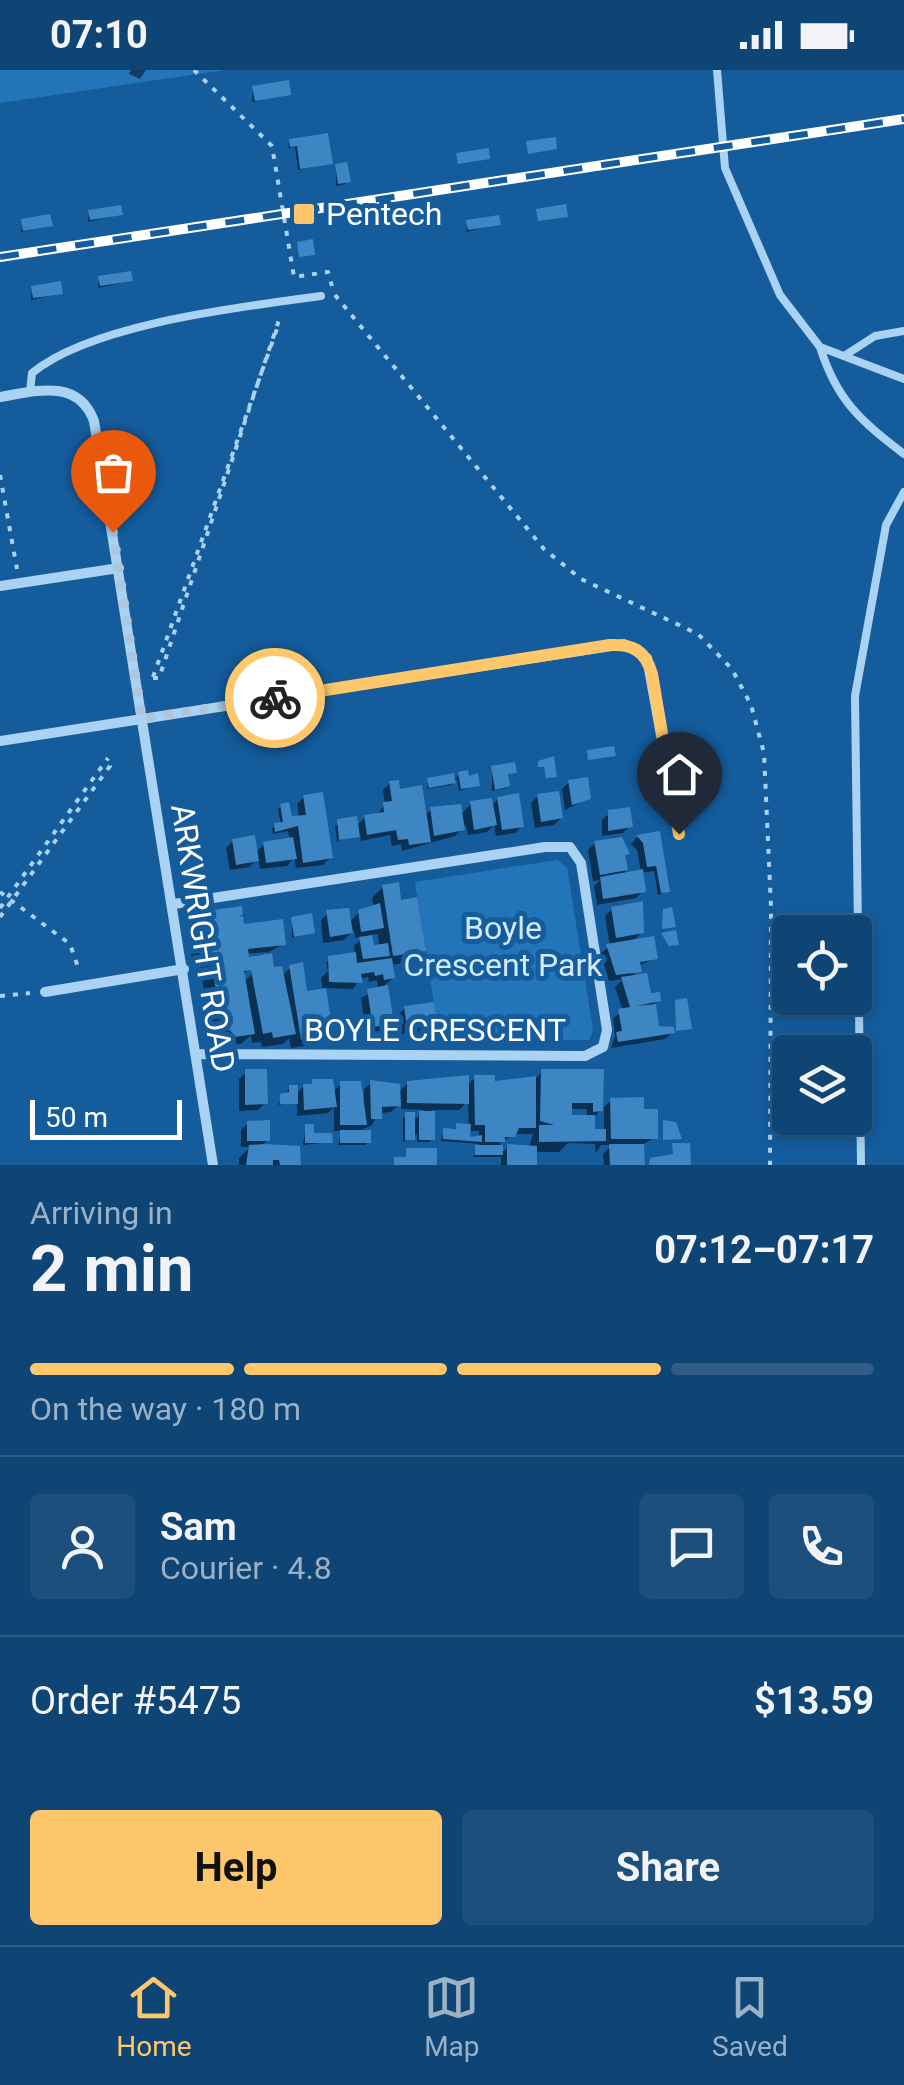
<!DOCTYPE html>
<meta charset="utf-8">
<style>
:root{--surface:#0f4575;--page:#1d4f7d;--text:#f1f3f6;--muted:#9bb1c5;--line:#2f5d87;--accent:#ffc76c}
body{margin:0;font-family:Roboto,sans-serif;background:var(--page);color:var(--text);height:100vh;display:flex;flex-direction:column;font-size:38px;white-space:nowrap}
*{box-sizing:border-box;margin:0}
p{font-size:32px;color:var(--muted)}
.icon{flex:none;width:55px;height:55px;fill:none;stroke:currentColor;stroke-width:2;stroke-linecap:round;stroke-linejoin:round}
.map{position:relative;height:1095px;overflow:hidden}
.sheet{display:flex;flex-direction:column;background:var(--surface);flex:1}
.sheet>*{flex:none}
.tools{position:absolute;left:772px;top:845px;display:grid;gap:20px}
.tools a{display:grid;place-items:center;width:100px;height:100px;border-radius:10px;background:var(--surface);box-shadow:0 5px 15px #0003,0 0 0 2px var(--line);font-size:50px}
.scale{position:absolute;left:30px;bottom:25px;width:152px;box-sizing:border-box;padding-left:10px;border:5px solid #fff;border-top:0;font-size:28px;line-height:35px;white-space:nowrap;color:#fff;-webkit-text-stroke:8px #145c9c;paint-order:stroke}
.pin{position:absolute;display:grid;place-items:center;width:85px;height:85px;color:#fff;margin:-102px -42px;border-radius:50% 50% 50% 0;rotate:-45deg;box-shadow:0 0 10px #0007}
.pin .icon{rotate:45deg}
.courier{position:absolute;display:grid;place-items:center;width:100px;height:100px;margin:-50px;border:8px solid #ffc76c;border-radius:50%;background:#fff;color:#222;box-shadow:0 2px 12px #0007}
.head em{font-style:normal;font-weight:700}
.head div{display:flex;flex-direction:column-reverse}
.head{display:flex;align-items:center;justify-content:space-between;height:170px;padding:0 30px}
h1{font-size:65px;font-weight:700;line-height:75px}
.bar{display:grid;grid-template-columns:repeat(4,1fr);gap:15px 10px;align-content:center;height:120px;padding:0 30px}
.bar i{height:12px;border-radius:8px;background:var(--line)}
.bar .selected{background:var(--accent)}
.bar p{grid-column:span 4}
.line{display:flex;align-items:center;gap:25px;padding:0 30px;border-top:2px solid var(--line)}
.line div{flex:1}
.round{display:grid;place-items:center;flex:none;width:105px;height:105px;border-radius:10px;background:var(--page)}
.action{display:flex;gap:20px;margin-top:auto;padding:20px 30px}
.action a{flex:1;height:115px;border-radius:10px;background:var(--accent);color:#111;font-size:40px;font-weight:700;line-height:115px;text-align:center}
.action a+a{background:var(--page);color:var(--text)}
.status{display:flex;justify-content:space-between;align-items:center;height:70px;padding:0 50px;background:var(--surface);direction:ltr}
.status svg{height:28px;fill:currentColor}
.tabs{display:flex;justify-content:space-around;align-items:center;height:140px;border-top:2px solid var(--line);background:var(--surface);font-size:28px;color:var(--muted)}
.tabs a{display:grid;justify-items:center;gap:5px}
.tabs .selected{color:var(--accent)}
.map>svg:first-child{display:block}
.green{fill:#2375b9}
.shadow{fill:#0007;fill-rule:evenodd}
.building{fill:#3d86c3}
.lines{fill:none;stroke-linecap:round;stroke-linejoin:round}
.path{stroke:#aad2f3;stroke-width:4;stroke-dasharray:5 8;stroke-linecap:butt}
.service{stroke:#aad2f3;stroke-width:8}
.minor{stroke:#aad2f3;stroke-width:10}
.rail-casing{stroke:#fff;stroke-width:10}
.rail{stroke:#145c9c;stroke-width:6;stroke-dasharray:19;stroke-linecap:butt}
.done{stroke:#adc6dc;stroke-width:10;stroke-dasharray:0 18}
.route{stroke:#ffc76c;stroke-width:12}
.poi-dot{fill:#ffc76c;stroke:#145c9c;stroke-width:4}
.labels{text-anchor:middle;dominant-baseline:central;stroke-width:10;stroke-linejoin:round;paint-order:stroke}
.poi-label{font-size:32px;fill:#fff;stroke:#145c9c;text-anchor:start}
.park-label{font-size:32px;fill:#d2eafd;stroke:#145c9c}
.street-label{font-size:32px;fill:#fff;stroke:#145c9c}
</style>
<div class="status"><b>07:10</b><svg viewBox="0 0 49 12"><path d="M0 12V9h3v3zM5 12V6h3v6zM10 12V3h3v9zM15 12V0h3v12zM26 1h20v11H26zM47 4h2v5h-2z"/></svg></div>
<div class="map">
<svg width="904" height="1095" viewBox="0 0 904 1095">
<rect width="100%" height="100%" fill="#145c9c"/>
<path class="green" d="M0 0H225L0 33Z
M557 790 567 797 593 960 589 970 440 972 415 812Z"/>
<path class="shadow" d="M131 0H146L140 9 129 4Z
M253 18 289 24 252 32Z
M290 72 331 93 298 100 295 77 288 78Z
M336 96 348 111 345 114 336 116Z
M89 143 120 144 88 152Z
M23 151 50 156 21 162Z
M468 152 498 154 466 162Z
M99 209 130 211 98 218Z
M32 218 60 223 31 230Z
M492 699 514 702 506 705 505 718 492 721Z
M459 705 476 707 477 715 459 721 457 709 451 715 427 719 429 710H453Z
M569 712 588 728 565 740 562 719Z
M390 713 424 746 431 740 460 745 471 734 491 736 498 729 522 756 515 763 496 766 494 755 487 762 468 765 466 755 455 766 402 781 401 774 392 776 390 765 361 771 360 764 337 771 335 755 356 757 365 747 377 745 385 734 383 720Z
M538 726 561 748 554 755 535 758 531 733Z
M304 727 330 788 323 795 296 798 294 788 287 796 260 799 258 788 249 797 230 800 226 778 233 771 255 783 264 774 290 770 288 761 273 764 272 758 281 755 278 739 281 736 290 753 299 748 297 734Z
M610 743 630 756 623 763 602 766V750Z
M658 764 667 821 658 825 654 801 641 803 643 821 636 828 597 835 594 816 600 810 593 811 588 780 595 773 627 783 623 787 626 805 641 802 637 780 631 774 637 767Z
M383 817 399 833 423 880 412 892 391 895 393 908 385 915 392 953 385 960 366 963 361 928 378 919 377 910 369 912 368 907 360 909 353 919 324 918 331 962 320 973 291 978 289 968 283 974 262 977 261 972 252 973 251 965 241 974 212 971 199 889 192 890 191 883 205 853 216 842 243 860 283 874 269 882 271 896 282 906 291 897 305 924 323 921 321 908 328 901 326 892 355 885 354 876 364 866 355 868 354 860 344 870 323 873 321 850 328 843 349 853 359 842 374 838 372 828ZM378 864 379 877 372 878 370 865ZM268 882 269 886 247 890 246 884ZM249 899 255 901 243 913 242 905Z
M612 839 642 862 632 872 655 888 638 896 632 908 658 930 653 935 657 958 671 963 665 969 611 978 615 966 613 948 623 941 615 917 623 909 609 911 601 883 610 876 605 846Z
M292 849 312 862 292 868Z
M405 938 435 953 428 960 401 964 398 945Z
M601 1001V1040L593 1048 592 1061H604V1037L611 1030 641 1042 655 1068 641 1075 642 1095H604L603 1084 612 1075H601L596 1083 595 1074 568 1073 559 1082H535L534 1095H501V1087H473L480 1074 441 1071 444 1060 469 1057 468 1031 459 1040H432L430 1072H417V1064L403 1072V1048L406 1045 412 1052 425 1040 401 1039V1033L391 1042 379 1043 372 1055 357 1062 368 1072 365 1075H338L342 1061H334V1037L328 1043 297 1046V1031L278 1035 290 1017 295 1025 304 1016 333 1022 341 1014 364 1036V1019L371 1013 398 1023 408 1013 466 1016 475 1008 493 1014 536 1008 542 1002ZM570 1039H587V1048L570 1052ZM468 1061H479V1067H468ZM533 1064 529 1078 508 1077 500 1084V1073L514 1064Z
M246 1002 265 1033 258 1040 239 1041V1009Z
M248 1053 267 1070 260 1078 298 1095H239V1088L250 1077H241V1060Z
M306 1056 312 1066 330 1072 303 1075Z"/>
<path class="building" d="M289 10 291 25 255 31 252 16Z
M328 63 333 94 300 99 297 76 290 77 289 69Z
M556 67 557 79 528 84 526 71Z
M489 78 490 89 458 94 456 83Z
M347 92 351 112 338 114 335 94Z
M566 134 568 147 538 151 536 139Z
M121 135 123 145 90 150 88 140Z
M50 144 53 156 23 161 21 149Z
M499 145 501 155 468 160 466 150Z
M313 169 315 185 299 187 297 172Z
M131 201 133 211 100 216 98 206Z
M61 211 63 224 33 228 31 216Z
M614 676 616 686 588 690 587 680Z
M554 686 557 707 546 708 544 697H538V691Z
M515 692 517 703 508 704 510 716 495 720 491 696Z
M468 700 469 706 478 703 480 716 461 719 458 702Z
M454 703 456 713 429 718 427 708Z
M588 707 591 729 572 735 568 710Z
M399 710 400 719 422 715 431 772 409 775 408 769 398 770 396 760 367 765 364 745 384 742 383 732 392 731 389 711Z
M559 721 563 748 541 752 537 724Z
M323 722 333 788 303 793 298 756 275 762 274 753 283 752 280 734 289 732 292 746 306 745 303 725Z
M519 723 524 757 502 760 497 727Z
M492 728 497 755 474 760 470 731Z
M461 734 465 760 434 766 430 737Z
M630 737 633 757 608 761V740Z
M357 746 360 767 339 770 337 749Z
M660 761 670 822 661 823 656 796 647 797 643 773 636 765Z
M255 765 259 791 236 795 232 769Z
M293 767 297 789 266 793 263 772Z
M622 767 630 784 625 785 628 800 600 805 594 771Z
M643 799 646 822 603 829 600 807Z
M399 812 401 830 417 827 426 881 393 886 382 815Z
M643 831 644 863 616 868 611 837Z
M380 833 384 858 361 862 358 840Z
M242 836 243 844 238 847 243 846 244 854 283 849 286 875 248 879 249 887 272 883 274 897 282 896 296 964 273 968 272 962 263 964 251 900 244 901 255 964 235 967 230 960 223 961 209 879 202 880 201 870 208 869 206 857 215 846 214 840Z
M672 837 676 857 662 859 663 839Z
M349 838 353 863 330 867 326 840Z
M312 843 315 863 294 867 291 847Z
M676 860 679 875 669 876 661 863Z
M372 865 374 875 388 873 390 886 363 889 359 867Z
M654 866 658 889 640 892 642 902 616 905 606 874Z
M356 882 357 893 392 888 395 908 384 910 383 904 375 906 374 902 361 904 363 913 329 912 328 886Z
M303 892 307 921 326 918 333 962 301 969 289 895Z
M647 903 651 923 660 922 661 931 636 936 656 934 659 956 674 957 675 963 618 972 616 962 622 961 618 939 630 937 621 907Z
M388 915 394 954 373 957 367 919Z
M687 928 692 959 676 961 675 930Z
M434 932 437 954 407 959 404 936Z
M245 999H267L268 1034 245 1035Z
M541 999H604L603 1041 593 1042V1033H572V1045H595V1059H606V1071L539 1072V1055H554L540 1051Z
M469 1005V1034L407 1033V1011Z
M474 1005H495V1011L536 1006V1058H519L515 1067H505V1072H485V1055H475Z
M312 1009H333L337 1037 304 1040 303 1014H312Z
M370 1010 400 1014 401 1036 382 1037V1049H371Z
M340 1011H361L367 1055H340Z
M289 1015H298V1034H280V1024L289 1022Z
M644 1027V1039H658V1069H611L610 1028Z
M419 1041H435V1070H419Z
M405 1042H415V1070H405Z
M270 1050V1071H247V1051Z
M663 1050 676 1052 682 1069 663 1070Z
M456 1053 471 1054 470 1067 482 1065V1072L443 1069V1058L456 1059Z
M305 1054H314V1063H332L333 1073H305Z
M340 1060H371V1073H340Z
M672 1073H690L691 1095H649L650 1088 673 1084Z
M264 1074 300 1076 301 1095H280L279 1090H273V1095H246L249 1075Z
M507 1074 537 1076V1095H507Z
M609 1074H644L645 1095H610Z
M475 1075H503V1085H475Z
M406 1078H437V1095H394V1087H406Z"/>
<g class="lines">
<path class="path" d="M194 0 272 76 294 207 328 202 332 216
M335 225 544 479 581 509 698 564 732 599 751 635 764 683 771 837 770 1095
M0 405 17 499
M153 607 277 259
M153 608H159L281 244
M0 822 70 874 79 900
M0 838 108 688
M0 847 110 696 108 688
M0 926 30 923"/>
<path class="service" d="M717 0 725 98 780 225 820 277 904 309
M820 277C837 331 861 351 904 384
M844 286 875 266 904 261
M30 322 32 303C93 253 242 237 321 226
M861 1095 855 626 886 455 904 422"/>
<path class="minor" d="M0 327C36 321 78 308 94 351L213 1095
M0 516 119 498
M0 671 624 574 647 588 679 764
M174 834 545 777H570L581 793 607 960 603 977 585 986 197 984
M45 922 184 899"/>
<defs>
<path id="rail" d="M0 187 904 49"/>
</defs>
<use href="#rail" class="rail-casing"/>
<use href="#rail" class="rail"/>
</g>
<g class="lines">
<path class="done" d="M113 462 142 649 275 628"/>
<path class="route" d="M275 628 610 575C633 574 645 580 652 604L679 764"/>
</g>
<rect class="poi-dot" x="292" y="132" width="24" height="24" rx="5"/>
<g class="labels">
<g class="poi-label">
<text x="326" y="144">Pentech</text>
</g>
<g class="park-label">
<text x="503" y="858">Boyle<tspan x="503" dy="37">Crescent Park</tspan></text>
</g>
<g class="street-label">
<text transform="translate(203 868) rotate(81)">ARKWRIGHT ROAD</text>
<text x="435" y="960">BOYLE CRESCENT</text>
</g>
</g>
</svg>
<div class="tools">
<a><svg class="icon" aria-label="locate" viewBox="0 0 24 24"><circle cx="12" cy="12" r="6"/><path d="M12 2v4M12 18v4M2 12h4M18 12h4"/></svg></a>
<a><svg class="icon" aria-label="layers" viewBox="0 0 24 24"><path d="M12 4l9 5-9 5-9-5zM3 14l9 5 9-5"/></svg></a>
</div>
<div class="scale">50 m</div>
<div class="pin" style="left:113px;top:462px;background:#ea580c"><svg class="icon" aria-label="bag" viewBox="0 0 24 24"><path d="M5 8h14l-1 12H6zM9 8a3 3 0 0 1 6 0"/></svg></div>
<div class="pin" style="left:679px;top:764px;background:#1f2937"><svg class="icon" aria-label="home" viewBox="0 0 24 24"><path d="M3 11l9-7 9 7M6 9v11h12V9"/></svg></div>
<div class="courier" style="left:275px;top:628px"><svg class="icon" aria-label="bike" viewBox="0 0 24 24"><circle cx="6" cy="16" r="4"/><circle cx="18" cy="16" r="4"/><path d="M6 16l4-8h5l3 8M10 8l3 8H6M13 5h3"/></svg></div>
</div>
<section class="sheet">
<div class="head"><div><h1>2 min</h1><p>Arriving in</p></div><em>07:12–07:17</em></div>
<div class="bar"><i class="selected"></i><i class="selected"></i><i class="selected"></i><i></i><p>On the way · 180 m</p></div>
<div class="line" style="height:180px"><a class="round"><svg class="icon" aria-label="person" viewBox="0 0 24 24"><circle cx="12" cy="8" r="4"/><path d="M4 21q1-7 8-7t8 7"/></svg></a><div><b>Sam</b><p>Courier · 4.8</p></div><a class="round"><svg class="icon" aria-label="chat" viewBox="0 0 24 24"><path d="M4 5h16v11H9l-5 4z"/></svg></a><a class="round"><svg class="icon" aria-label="phone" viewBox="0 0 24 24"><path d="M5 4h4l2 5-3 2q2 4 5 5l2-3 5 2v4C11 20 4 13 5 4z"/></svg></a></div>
<div class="line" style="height:130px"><div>Order #5475</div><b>$13.59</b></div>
<div class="action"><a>Help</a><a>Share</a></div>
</section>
<nav class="tabs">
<a class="selected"><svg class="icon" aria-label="home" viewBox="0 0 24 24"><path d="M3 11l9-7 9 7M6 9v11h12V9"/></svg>Home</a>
<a><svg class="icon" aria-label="map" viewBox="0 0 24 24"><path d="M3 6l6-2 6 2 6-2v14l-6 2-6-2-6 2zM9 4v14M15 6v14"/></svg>Map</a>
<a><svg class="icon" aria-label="saved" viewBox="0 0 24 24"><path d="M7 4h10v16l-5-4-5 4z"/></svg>Saved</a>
</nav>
